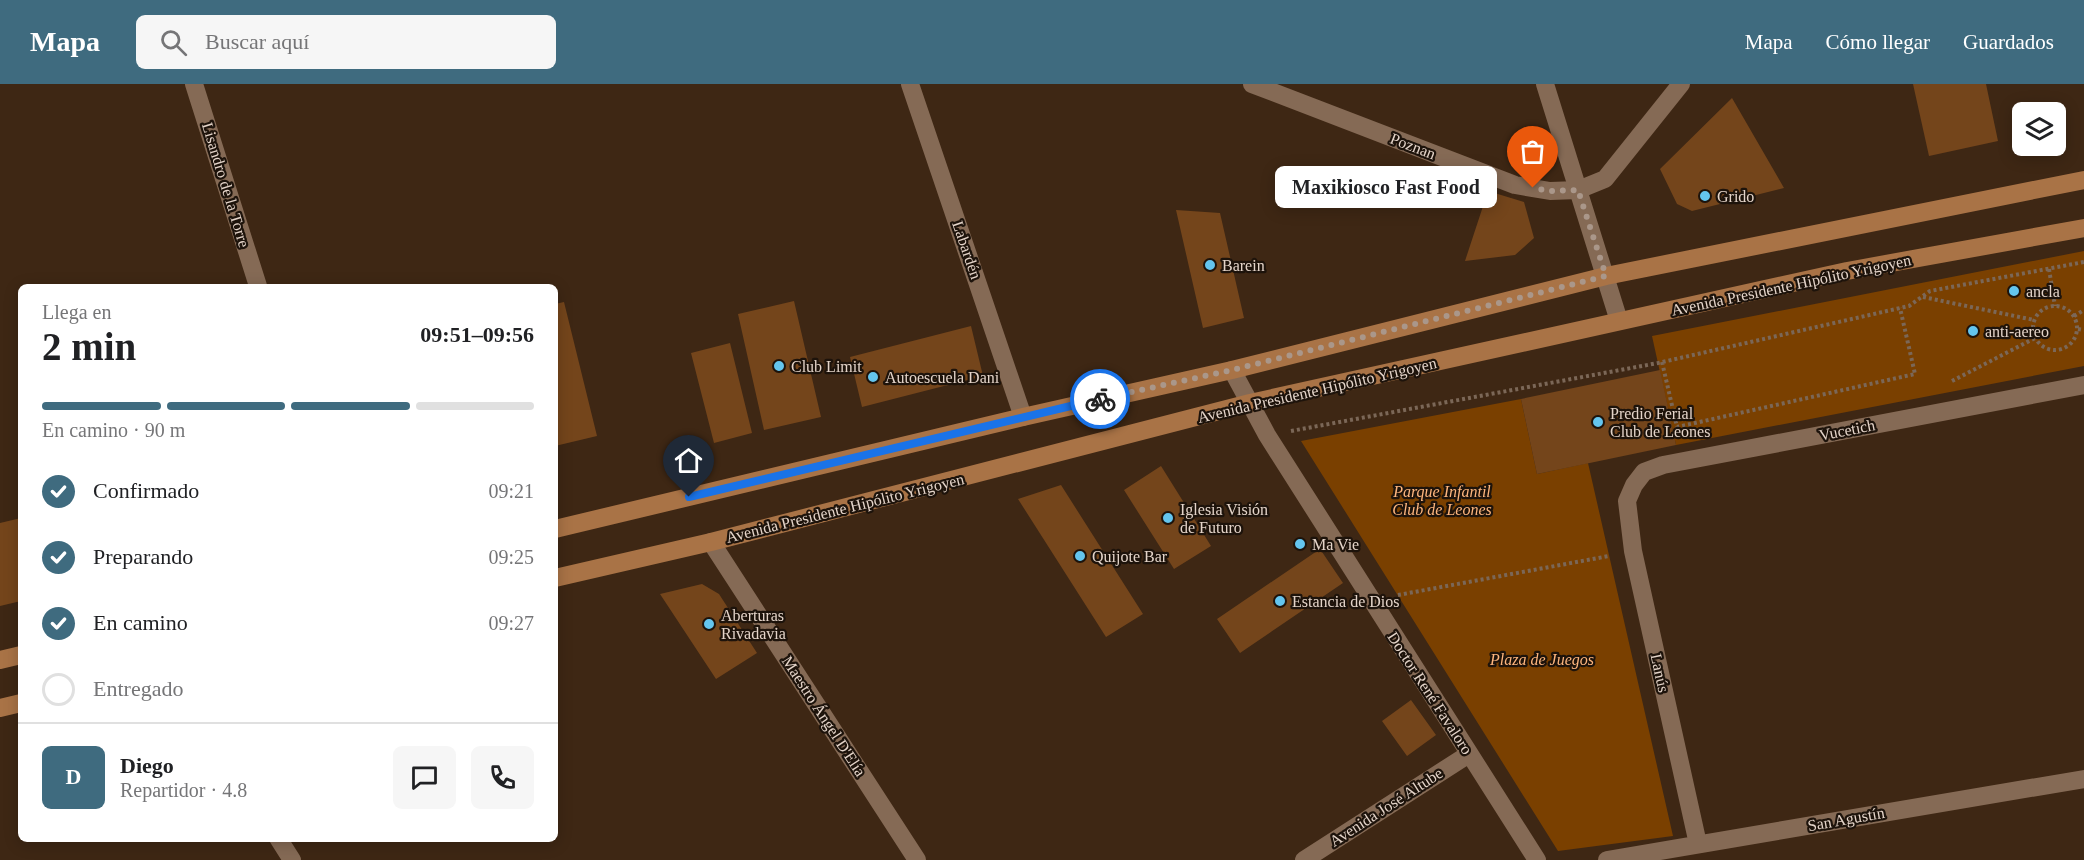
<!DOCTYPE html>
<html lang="es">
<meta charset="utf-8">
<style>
:root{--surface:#fff;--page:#f6f6f6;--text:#202124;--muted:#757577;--line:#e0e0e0;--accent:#3f6b7f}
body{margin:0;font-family:Georgia,serif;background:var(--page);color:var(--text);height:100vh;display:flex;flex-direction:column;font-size:22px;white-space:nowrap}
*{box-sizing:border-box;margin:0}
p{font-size:20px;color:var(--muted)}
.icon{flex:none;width:33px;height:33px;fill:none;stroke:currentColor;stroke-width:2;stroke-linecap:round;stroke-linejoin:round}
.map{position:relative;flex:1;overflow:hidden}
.drawer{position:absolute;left:18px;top:200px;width:540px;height:558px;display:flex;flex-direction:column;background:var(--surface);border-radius:9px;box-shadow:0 3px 15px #0003}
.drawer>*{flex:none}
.controls{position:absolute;left:2012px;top:18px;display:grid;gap:12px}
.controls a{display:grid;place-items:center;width:54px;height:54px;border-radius:9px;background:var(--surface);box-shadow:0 3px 15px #0003;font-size:30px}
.pin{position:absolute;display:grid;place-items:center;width:51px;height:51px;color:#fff;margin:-62px -26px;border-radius:50% 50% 50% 0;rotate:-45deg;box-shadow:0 0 6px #0007}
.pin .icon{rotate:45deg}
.courier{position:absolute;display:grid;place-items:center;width:60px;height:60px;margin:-30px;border:4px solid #1a73e8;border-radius:50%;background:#fff;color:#222;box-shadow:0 2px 8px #0007}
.bubble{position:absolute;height:42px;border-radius:9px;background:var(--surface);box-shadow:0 3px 15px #0003;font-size:20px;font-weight:700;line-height:42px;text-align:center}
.summary em{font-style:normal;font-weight:700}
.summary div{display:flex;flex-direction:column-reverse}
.summary{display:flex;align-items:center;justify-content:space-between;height:102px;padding:0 24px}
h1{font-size:39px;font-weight:700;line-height:45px}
.bar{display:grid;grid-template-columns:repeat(4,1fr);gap:9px 6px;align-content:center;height:72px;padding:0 24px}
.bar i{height:8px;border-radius:4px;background:var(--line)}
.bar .active{background:var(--accent)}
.bar p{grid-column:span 4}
.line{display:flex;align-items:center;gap:15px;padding:0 24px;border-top:2px solid var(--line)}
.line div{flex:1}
.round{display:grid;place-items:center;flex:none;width:63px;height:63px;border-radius:9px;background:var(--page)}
ol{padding:0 24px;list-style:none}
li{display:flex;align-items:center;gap:18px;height:66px}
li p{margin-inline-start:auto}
li .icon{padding:6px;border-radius:50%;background:var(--accent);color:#fff;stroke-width:4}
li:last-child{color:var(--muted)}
li i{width:33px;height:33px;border:3px solid var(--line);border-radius:50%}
header{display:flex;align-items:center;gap:36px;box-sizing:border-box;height:84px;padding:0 30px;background:var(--accent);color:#fff}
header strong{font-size:28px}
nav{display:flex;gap:33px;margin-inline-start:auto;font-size:21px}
.search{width:420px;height:54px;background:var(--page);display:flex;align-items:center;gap:15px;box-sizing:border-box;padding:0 21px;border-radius:9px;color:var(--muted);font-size:22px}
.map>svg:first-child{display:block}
.green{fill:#7a4000}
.building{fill:#74451b}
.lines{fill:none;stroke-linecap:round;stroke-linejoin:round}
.path{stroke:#7b6757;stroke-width:4;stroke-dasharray:3 3;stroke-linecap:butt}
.minor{stroke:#856a55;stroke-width:18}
.tertiary{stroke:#856a55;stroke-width:18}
.primary{stroke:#a97346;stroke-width:18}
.done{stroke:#aa978a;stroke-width:6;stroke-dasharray:0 10.8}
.route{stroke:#1a73e8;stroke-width:8}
.poi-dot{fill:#64c5ee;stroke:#1d130b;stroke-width:2}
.labels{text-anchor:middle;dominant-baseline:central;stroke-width:4.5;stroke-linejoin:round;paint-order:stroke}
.street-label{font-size:16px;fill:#e4d4c9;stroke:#1d130b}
.poi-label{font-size:16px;fill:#e4d4c9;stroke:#1d130b;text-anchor:start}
.park-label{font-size:16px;font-style:italic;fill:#feb67e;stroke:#1d130b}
</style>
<header>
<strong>Mapa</strong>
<div class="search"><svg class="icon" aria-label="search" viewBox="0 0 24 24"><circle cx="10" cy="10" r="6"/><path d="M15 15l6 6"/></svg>Buscar aquí</div>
<nav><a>Mapa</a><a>Cómo llegar</a><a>Guardados</a></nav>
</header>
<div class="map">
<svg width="2084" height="776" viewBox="0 0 2084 776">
<rect width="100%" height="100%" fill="#3e2714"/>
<path class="green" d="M2084 167V282L1676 361 1652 252Z
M1521 315 1537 390 1588 379 1673 752 1558 767 1301 357Z"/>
<path class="building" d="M1913 0H1986L1998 57 1929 72Z
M1732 14 1784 104 1692 127 1677 120 1660 85Z
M1488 107 1524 118 1534 154 1515 171 1465 177Z
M1176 126 1220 129 1244 234 1203 244Z
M794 217 821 333 764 346 738 230Z
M564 218 597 352 555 362V220Z
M971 242 983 292 862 323 850 273Z
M730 259 752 349 714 359 691 269Z
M1660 286 1676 361 1537 390 1521 315Z
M1161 382 1211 462 1174 485 1124 406Z
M1061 401 1143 530 1106 553 1018 415Z
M21 434V517L0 522V439Z
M1320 465 1343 499 1240 569 1217 535Z
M702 500 719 510 757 569 716 595 660 510Z
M1411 616 1436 651 1407 672 1382 637Z"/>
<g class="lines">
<path class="path" d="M2049 185 2055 222
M1923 213 2034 236
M2033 244a22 22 0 1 1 44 0a22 22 0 1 1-44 0Z
M2074 232 2084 226
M2078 245 2084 246
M1662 278 1677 343 1915 290 1900 224
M1952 297 2035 254
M1291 347 1658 279 1909 222 1930 207 2084 178
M1398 511 1609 472"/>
<path class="minor" d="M194 0 258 202
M910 0 1023 333
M1252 0 1515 101 1550 107 1578 106
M711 458 917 776
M278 754 292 776
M1698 760 1633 467 1627 417 1634 401 1644 388 1663 381 2084 301
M1304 776 1469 670
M1607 776 2084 695"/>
<path class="tertiary" d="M1545 0 1619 237
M1578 106 1605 95 1681 0
M1232 286 1267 351 1537 776"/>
<path class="primary" d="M555 445 1023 333 1232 286 1606 192 2084 96
M555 494 711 458 1250 319 1847 187 2084 144
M0 576 21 571
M0 624 21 619"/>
</g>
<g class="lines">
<path class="done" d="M1100 315 1232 286 1606 192 1578 106 1550 107 1533 104"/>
<path class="route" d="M689 413 1100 315"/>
</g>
<g class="poi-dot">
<circle cx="1705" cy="112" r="6"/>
<circle cx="1210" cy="181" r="6"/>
<circle cx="2014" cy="207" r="6"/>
<circle cx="1973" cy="247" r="6"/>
<circle cx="779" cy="282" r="6"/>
<circle cx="873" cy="293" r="6"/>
<circle cx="1598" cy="338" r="6"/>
<circle cx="1168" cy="434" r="6"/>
<circle cx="1300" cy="460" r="6"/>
<circle cx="1080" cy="472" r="6"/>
<circle cx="1280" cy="517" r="6"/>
<circle cx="709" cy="540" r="6"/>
</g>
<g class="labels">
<g class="street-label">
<text transform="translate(1413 62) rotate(21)">Poznan</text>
<text transform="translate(226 101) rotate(73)">Lisandro de la Torre</text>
<text transform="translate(967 166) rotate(71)">Labardén</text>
<text transform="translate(1791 201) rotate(-12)">Avenida Presidente Hipólito Yrigoyen</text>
<text transform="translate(1317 306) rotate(-13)">Avenida Presidente Hipólito Yrigoyen</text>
<text transform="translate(1847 346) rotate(-11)">Vucetich</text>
<text transform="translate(845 424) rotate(-14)">Avenida Presidente Hipólito Yrigoyen</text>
<text transform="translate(1660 589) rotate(78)">Lanús</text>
<text transform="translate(1430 609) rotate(57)">Doctor René Favaloro</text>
<text transform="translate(824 632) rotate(57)">Maestro Ángel D'Elía</text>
<text transform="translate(1386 723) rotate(-33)">Avenida José Altube</text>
<text transform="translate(1846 735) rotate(-10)">San Agustín</text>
</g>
<g class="poi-label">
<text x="1717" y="112">Grido</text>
<text x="1222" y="181">Barein</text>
<text x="2026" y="207">ancla</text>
<text x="1985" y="247">anti-aereo</text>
<text x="791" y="282">Club Limit</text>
<text x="885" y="293">Autoescuela Dani</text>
<text x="1610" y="329">Predio Ferial<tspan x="1610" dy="18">Club de Leones</tspan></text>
<text x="1180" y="425">Iglesia Visión<tspan x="1180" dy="18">de Futuro</tspan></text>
<text x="1312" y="460">Ma Vie</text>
<text x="1092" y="472">Quijote Bar</text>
<text x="1292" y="517">Estancia de Dios</text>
<text x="721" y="531">Aberturas<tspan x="721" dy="18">Rivadavia</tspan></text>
</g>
<g class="park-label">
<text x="1442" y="407">Parque Infantil<tspan x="1442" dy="18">Club de Leones</tspan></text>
<text x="1542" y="575">Plaza de Juegos</text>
</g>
</g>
</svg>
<div class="controls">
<a><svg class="icon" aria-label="layers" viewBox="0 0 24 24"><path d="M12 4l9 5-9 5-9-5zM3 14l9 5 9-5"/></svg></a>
</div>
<div class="pin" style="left:1533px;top:104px;background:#ea580c"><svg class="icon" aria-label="bag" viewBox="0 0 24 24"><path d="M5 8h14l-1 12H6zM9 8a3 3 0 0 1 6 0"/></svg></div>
<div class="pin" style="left:689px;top:413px;background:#1f2937"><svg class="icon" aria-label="home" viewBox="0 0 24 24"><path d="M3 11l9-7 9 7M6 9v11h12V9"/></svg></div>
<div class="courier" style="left:1100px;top:315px"><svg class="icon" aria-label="bike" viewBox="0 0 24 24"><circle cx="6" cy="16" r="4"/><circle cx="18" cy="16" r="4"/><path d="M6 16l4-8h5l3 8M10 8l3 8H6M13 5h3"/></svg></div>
<div class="bubble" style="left:1275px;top:82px;width:222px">Maxikiosco Fast Food</div>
<section class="drawer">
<div class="summary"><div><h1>2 min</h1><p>Llega en</p></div><em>09:51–09:56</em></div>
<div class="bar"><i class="active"></i><i class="active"></i><i class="active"></i><i></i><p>En camino · 90 m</p></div>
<ol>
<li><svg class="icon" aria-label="check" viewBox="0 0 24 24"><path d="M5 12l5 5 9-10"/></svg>Confirmado<p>09:21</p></li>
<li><svg class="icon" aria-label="check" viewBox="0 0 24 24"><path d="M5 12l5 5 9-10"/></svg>Preparando<p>09:25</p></li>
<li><svg class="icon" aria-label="check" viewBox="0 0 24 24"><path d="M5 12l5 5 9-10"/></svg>En camino<p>09:27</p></li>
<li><i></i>Entregado</li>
</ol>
<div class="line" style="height:108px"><b class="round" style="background:var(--accent);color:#fff">D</b><div><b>Diego</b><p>Repartidor · 4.8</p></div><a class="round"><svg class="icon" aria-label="chat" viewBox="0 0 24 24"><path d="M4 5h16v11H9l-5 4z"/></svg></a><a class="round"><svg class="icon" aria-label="phone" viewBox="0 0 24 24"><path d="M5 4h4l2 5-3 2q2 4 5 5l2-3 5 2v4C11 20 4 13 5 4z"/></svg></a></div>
</section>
</div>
